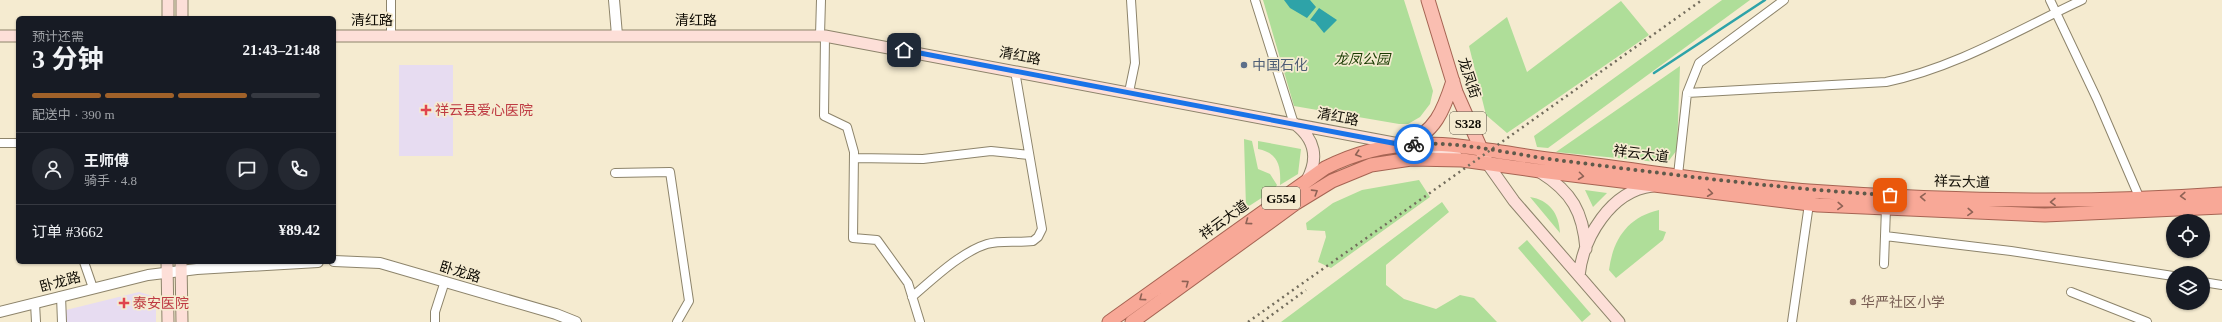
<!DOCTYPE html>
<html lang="zh">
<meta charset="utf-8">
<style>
:root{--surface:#171b24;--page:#242831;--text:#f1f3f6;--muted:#9ea1a6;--line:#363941;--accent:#a06129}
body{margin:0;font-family:"Times New Roman","Noto Sans SC",serif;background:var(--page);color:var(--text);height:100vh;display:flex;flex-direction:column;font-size:15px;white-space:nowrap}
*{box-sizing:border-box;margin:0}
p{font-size:13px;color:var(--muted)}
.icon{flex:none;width:22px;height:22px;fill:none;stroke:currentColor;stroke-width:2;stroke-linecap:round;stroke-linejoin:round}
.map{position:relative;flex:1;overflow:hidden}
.sheet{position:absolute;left:16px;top:16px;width:320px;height:248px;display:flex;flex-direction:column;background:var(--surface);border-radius:6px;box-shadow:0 1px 3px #0004}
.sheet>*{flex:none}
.controls{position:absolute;left:2166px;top:214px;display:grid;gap:8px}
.controls a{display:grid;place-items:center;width:44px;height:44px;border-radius:50%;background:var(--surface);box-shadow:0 1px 3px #0004;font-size:20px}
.pin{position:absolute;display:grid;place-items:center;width:34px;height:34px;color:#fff;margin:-17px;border-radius:8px;box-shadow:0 2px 6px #0006}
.courier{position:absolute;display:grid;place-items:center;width:40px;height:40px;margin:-20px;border:3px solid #1a73e8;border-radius:50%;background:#fff;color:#222;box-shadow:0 1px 5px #0007}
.head em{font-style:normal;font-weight:700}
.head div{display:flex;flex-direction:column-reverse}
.head{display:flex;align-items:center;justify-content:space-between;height:68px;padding:0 16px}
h1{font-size:26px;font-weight:700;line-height:30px}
.bar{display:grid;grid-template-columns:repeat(4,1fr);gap:6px 4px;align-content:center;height:48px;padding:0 16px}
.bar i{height:5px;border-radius:3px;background:var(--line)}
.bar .active{background:var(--accent)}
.bar p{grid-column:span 4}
.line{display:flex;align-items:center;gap:10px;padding:0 16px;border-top:1px solid var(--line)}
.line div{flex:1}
.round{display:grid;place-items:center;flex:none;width:42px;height:42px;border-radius:21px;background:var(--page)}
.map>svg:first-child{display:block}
.medical{fill:#e7dcf1}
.green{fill:#afde99}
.water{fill:#2ea3a8}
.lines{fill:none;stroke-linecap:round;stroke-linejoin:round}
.stream{stroke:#2ea3a8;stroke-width:2.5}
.minor-casing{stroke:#8d846b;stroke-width:10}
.tertiary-casing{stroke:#8d846b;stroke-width:12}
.secondary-casing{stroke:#8d846b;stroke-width:13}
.primary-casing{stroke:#a66453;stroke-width:15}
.trunk-casing{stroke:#a66453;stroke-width:15}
.minor{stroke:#fff;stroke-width:8}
.tertiary{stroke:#fff;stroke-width:10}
.secondary{stroke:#fddfd8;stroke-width:11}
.primary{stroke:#fabeb1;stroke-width:13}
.trunk{stroke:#f8a897;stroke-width:13}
.rail{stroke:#726c5c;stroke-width:2.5;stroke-dasharray:2 4;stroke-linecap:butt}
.oneway{stroke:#8f6255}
.done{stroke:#605a4b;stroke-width:4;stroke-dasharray:0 7.2}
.route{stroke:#1a73e8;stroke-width:5}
.service-dot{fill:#5c6f8a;stroke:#f5ebd0;stroke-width:1.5}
.health-dot{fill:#e0444e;stroke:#f5ebd0;stroke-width:1.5}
.education-dot{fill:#8d6e63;stroke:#f5ebd0;stroke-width:1.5}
.labels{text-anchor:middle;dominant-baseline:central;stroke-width:3.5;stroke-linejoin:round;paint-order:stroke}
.shield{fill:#f5ebd0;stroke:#544f41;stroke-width:1}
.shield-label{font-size:13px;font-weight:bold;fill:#0f0c04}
.street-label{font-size:14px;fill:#0f0c04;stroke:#f5ebd0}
.park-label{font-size:14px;font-style:italic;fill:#183a00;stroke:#f5ebd0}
.service-label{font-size:14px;fill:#4e5e75;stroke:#f5ebd0;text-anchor:start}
.health-label{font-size:14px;fill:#be3a42;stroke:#f5ebd0;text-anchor:start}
.education-label{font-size:14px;fill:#785e54;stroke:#f5ebd0;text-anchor:start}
</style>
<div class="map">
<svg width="2222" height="322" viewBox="0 0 2222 322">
<rect width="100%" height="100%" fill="#f5ebd0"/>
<path class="medical" d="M399 65H453V156H399Z
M139 292 156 297V322H66V310Z"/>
<path class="green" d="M1263 0H1404L1433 91 1430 104 1420 117 1408 124H1399L1294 106Z
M1722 0H1750L1548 148 1537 147 1534 136Z
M1621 1 1649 35 1507 133 1486 115 1469 46 1507 17 1527 72Z
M1680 66 1677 150 1667 163 1556 152Z
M1244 139 1252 141 1258 169 1270 174 1277 185 1274 190 1246 208Z
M1258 141 1301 149 1298 174 1280 185C1281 167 1279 153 1258 149Z
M1419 180 1430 197 1331 268 1318 262 1326 237 1325 231 1307 230 1306 223 1333 203 1362 190Z
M1585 190 1607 193 1593 207Z
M1530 197C1549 200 1559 213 1560 233Z
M1442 202 1449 212 1386 265V285L1404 299 1436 309 1460 295 1474 298 1497 322H1281Z
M1659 210V230L1666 232 1663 240 1616 278 1609 270C1613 239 1628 217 1659 210Z
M1527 240 1591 314 1582 322 1518 248Z"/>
<path class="water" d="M1284 0H1310L1316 7 1307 18 1290 8Z
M1319 8 1337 20 1324 33 1315 22 1310 20Z"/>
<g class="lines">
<path class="stream" d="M1654 73 1765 0"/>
<defs>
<path id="minor" d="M391 0V35
M1255 0 1294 124
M2050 0 2097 99 2140 199
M820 35 821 0
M825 36 824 116 847 127 854 152 853 238 877 240 908 283 920 322
M1129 92 1135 63 1131 0
M1687 93 1886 82C1955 68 2018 30 2082 0
M0 143H18
M854 158 923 159 991 151 1029 155
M615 173 670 172 689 301 677 322
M1678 175 1687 93 1699 63 1784 0
M1885 236 2011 251 2173 276
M84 262 93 288
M1884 264 1886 208
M2203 282 2222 285
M2071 292 2147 322
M61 296 62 322
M912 297C933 279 961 252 987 244 1001 240 1018 243 1033 241L1038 237 1042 229 1015 71
M35 303 36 322
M435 322V312L445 281
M1792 322 1809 204"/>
<path id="tertiary" d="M614 0 617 35
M334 261 380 263 556 314 576 322
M0 312 148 275 197 269 318 262"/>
<path id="secondary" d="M168 0V18
M182 0V18
M0 36H18
M334 36H825L1399 144
M1295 124C1315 139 1319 158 1307 180
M1418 148 1456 156
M1483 162 1487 163 1514 201 1619 322
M1540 172C1572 192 1583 212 1586 249
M167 262 168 322
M181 262 182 322
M1579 276C1583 237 1611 191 1652 186"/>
<path id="primary" d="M1428 0 1456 92 1485 158
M1404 144C1435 134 1444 109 1453 81"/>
<path id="trunk" d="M1109 322 1325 168C1407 126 1472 150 1556 160 1640 170 1725 184 1809 191 1946 201 2084 204 2222 194
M1132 322 1296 203 1332 181 1371 165 1411 159 1462 160 1540 171 1818 205 2045 215 2222 207"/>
</defs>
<use href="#minor" class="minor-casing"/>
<use href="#tertiary" class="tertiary-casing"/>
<use href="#secondary" class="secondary-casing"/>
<use href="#primary" class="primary-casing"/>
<use href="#trunk" class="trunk-casing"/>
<use href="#minor" class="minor"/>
<use href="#tertiary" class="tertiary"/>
<use href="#secondary" class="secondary"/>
<use href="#primary" class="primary"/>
<use href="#trunk" class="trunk"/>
<path class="rail" d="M1248 322 1702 0
M1262 322 1306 290"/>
</g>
<defs><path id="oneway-chevron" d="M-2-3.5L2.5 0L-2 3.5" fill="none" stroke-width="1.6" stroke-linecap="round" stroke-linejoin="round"/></defs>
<g class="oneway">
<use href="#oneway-chevron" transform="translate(1358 154) rotate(162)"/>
<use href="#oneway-chevron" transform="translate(1581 176) rotate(7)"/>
<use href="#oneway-chevron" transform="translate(1315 192) rotate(-32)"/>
<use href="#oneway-chevron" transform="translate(1710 193) rotate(7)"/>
<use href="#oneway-chevron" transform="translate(2183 196) rotate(177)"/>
<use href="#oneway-chevron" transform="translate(1923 197) rotate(-178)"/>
<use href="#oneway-chevron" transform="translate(2053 202) rotate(179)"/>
<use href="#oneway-chevron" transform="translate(1840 206) rotate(3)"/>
<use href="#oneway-chevron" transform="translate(1970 212) rotate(3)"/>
<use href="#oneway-chevron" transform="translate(1248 222) rotate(144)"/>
<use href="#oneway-chevron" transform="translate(1186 283) rotate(-36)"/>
<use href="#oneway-chevron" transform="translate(1142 298) rotate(144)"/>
</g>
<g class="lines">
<path class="done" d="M1414 144C1462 141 1509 154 1557 160 1668 174 1779 189 1890 195"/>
<path class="route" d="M904 50 1403 145 1414 144"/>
</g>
<circle class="service-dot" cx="1244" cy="65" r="4"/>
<g class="health-dot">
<path d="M424 104h4v4h4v4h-4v4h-4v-4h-4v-4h4z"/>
<path d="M122 297h4v4h4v4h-4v4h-4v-4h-4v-4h4z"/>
</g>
<circle class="education-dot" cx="1853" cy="302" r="4"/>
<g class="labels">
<g class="shield">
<rect x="1450" y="112" width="36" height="22" rx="3"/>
<rect x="1262" y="187" width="38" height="22" rx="3"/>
</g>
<g class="shield-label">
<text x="1468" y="123">S328</text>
<text x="1281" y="198">G554</text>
</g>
<g class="street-label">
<text x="372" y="20">清红路</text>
<text x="696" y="20">清红路</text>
<text transform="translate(1020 56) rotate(11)">清红路</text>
<text transform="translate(1469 78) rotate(72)">龙凤街</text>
<text transform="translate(1338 117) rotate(11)">清红路</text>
<text transform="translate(1641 154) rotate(7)">祥云大道</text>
<text transform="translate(1962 182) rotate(2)">祥云大道</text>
<text transform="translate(1224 220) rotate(-36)">祥云大道</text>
<text transform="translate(460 272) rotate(17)">卧龙路</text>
<text transform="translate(60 282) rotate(-15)">卧龙路</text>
</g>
<g class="park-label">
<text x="1362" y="59">龙凤公园</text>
</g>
<g class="service-label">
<text x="1252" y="65">中国石化</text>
</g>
<g class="health-label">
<text x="435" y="110">祥云县爱心医院</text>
<text x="133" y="303">泰安医院</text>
</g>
<g class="education-label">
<text x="1861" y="302">华严社区小学</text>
</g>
</g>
</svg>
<div class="controls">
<a><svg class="icon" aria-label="locate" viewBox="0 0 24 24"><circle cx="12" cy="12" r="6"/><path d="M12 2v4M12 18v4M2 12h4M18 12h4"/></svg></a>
<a><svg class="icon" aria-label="layers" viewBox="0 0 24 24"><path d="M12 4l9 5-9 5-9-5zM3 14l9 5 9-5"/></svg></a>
</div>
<div class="pin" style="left:1890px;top:195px;background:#ea580c"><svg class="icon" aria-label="bag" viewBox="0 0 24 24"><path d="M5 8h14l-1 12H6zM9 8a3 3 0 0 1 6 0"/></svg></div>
<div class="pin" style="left:904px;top:50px;background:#1f2937"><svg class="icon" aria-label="home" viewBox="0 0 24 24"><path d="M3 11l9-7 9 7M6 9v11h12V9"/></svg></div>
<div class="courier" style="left:1414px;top:144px"><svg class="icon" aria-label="bike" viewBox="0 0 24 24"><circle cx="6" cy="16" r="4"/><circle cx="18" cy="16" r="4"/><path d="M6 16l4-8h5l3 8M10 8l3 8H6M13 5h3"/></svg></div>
<section class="sheet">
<div class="head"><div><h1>3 分钟</h1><p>预计还需</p></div><em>21:43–21:48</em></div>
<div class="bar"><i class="active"></i><i class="active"></i><i class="active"></i><i></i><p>配送中 · 390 m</p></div>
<div class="line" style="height:72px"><a class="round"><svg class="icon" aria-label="person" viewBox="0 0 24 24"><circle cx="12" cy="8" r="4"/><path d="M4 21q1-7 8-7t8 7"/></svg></a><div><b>王师傅</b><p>骑手 · 4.8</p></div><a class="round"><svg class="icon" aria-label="chat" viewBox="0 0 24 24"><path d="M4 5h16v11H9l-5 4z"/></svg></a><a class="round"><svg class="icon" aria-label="phone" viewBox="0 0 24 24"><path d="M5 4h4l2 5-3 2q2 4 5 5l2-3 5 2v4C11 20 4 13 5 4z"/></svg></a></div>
<div class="line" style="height:52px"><div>订单 #3662</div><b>¥89.42</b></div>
</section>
</div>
